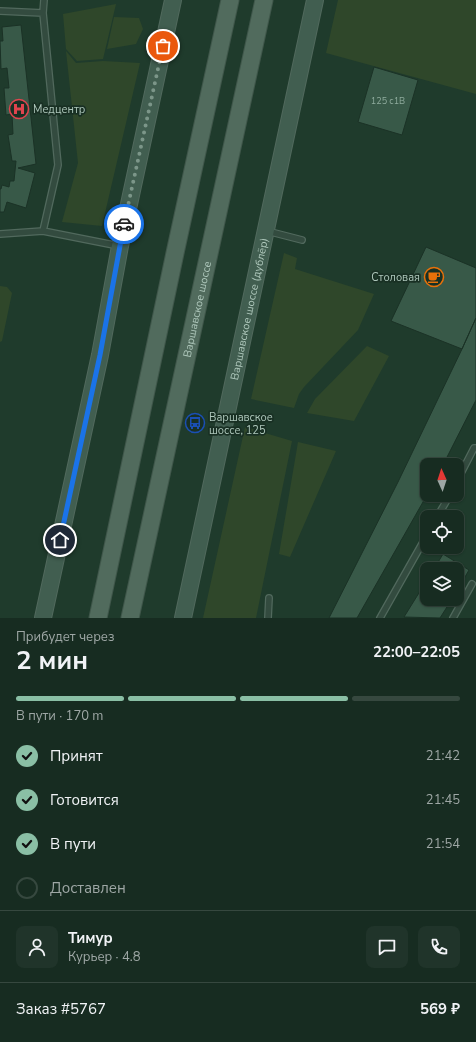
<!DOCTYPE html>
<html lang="ru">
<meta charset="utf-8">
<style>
:root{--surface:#172c21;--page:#20342a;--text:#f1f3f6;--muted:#9ea7a5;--line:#36483f;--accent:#8abfa5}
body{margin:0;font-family:"Nunito Sans",sans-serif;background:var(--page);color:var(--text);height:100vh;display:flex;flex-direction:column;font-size:15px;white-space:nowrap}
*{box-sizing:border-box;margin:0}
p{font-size:13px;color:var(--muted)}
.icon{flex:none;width:22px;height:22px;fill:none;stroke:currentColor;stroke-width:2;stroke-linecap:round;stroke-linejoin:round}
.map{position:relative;height:618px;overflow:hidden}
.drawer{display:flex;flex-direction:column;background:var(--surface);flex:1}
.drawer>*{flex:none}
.needle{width:26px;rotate:357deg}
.fabs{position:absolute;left:420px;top:458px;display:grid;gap:8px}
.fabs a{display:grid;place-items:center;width:44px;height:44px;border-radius:8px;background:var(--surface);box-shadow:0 1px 3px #0004,0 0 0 1px var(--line);font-size:20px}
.pin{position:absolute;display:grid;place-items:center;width:34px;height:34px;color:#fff;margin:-17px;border:2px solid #fff;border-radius:50%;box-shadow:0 1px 4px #0007}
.courier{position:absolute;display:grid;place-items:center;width:40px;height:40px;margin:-20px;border:3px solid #1a73e8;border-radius:50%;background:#fff;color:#222;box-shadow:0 1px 5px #0007}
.summary em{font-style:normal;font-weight:700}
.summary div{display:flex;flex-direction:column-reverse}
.summary{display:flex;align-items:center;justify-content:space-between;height:68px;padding:0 16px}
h1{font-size:26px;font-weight:700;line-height:30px}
.bar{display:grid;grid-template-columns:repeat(4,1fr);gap:6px 4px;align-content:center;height:48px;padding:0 16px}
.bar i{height:5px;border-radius:3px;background:var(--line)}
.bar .on{background:var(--accent)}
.bar p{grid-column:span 4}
.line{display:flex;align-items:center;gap:10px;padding:0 16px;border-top:1px solid var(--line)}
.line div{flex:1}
.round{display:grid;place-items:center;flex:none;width:42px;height:42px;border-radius:8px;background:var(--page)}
ol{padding:0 16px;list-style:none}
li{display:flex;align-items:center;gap:12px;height:44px}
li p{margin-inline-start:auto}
li .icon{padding:4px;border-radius:50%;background:var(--accent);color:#111;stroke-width:4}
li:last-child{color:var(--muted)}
li i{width:22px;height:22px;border:2px solid var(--line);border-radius:50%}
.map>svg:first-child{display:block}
.green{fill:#2f472a}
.building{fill:#385948;stroke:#1b3226}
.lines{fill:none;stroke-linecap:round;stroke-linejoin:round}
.service-casing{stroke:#51695d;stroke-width:8}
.secondary-casing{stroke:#51695d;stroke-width:18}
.primary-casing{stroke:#40574b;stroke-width:19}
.service{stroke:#334b3f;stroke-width:5.5}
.secondary{stroke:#415e50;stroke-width:16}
.primary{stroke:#516b5d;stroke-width:17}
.done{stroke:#7c9689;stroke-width:4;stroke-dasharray:0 7.2}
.route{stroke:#1a73e8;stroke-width:5}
.labels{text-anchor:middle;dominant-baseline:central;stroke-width:3.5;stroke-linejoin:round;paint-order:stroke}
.number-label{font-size:9px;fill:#90ac9e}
.poi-label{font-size:11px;fill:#aec7bb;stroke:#193024;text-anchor:start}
.street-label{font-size:11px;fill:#aec7bb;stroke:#193024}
</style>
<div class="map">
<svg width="476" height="618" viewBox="0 0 476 618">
<rect width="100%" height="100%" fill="#1f3b2c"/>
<path class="green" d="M338 0H476V94L326 53Z
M116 4 103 59 77 61 66 49 63 14Z
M114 17 139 18 143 29 136 44 107 49Z
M66 51 76 63 103 61 140 63 102 226 62 222 78 163Z
M284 253 297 258 295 269 374 294 358 330 304 387 299 394 294 408 251 399Z
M0 286 7 287 12 293 2 341 0 342Z
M367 346 389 356 354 421 307 413 315 399Z
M245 427 292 441 256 618H203Z
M298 442 336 451 290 557 279 554Z"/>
<path class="building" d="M21 25 36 164 18 168 35 173 26 208 7 202 4 212H0V189H1L2 185 9 187 10 181H14L16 161H12L8 135 13 134 12 114 6 115 4 88H9L7 68 1 69 0 41H3L2 27Z
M374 67 418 80 402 135 358 122Z
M426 247 476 268V318L462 349 391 321Z
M476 318V400L443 465H427V495L357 618H329L398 482 462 349Z
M443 554 469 570 457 591V569H434Z
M427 580V599H452L440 618 404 617Z"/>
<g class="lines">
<defs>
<path id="service" d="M0 11 43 13
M43 231 58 165 43 13 44 0
M267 231 302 240
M0 234 43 231 119 246
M457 481 474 448H476
M437 517 450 495
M268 618 269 598
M380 618 427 535
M453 618 472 584"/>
<g id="secondary">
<path d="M43 618 100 355 120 246 173 0"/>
<path id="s1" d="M183 618 315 0"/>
</g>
<g id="primary">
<path d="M98 618 175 253 230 0"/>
<path id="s2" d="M130 618 264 0"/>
</g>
</defs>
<use href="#service" class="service-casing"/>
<use href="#secondary" class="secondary-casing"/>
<use href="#primary" class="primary-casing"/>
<use href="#service" class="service"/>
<use href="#secondary" class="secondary"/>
<use href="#primary" class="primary"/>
</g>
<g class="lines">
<path class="done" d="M124 224 163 46"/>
<path class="route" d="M60 540 100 355 124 224"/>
</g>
<defs>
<symbol id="hospital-ring" viewBox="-11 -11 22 22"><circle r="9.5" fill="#193024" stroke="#e0444e" stroke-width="1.5"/><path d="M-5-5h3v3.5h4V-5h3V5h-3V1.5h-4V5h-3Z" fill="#e0444e"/></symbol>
<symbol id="cafe-ring" viewBox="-11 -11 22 22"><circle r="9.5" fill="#193024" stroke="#e8710a" stroke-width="1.5"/><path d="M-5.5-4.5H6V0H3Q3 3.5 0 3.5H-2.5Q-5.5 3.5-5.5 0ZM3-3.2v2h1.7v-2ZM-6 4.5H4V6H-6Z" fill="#e8710a"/></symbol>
<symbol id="bus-ring" viewBox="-11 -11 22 22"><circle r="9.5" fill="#193024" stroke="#1a4fb4" stroke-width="1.5"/><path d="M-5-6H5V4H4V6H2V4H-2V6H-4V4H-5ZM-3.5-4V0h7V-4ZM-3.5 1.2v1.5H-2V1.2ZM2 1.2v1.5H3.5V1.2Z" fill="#1a4fb4"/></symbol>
</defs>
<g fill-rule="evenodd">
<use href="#hospital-ring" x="8" y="98" width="22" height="22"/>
<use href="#cafe-ring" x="423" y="266" width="22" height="22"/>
<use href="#bus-ring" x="184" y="412" width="22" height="22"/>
</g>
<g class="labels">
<g class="number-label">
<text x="388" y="101">125 с1В</text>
</g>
<g class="poi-label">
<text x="33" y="109">Медцентр</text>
<text x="420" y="277" text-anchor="end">Столовая</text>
<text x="209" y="417">Варшавское<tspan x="209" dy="13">шоссе, 125</tspan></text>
</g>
<g class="street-label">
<text stroke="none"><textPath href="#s2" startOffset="316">Варшавское шоссе</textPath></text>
<text stroke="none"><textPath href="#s1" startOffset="316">Варшавское шоссе (дублёр)</textPath></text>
</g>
</g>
</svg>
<div class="fabs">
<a><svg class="needle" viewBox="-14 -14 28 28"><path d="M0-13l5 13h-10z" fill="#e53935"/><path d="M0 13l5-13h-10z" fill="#9ea7a5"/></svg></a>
<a><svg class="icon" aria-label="locate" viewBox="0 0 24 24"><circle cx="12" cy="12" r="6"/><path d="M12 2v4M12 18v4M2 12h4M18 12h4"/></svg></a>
<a><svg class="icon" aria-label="layers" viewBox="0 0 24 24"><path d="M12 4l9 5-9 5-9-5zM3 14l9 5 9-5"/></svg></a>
</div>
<div class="pin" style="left:163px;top:46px;background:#ea580c"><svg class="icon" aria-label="bag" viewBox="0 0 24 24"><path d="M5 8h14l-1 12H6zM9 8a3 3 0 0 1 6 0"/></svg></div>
<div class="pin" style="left:60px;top:540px;background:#1f2937"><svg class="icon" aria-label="home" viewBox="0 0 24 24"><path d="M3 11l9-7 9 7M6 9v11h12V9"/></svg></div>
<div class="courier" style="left:124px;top:224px"><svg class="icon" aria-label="car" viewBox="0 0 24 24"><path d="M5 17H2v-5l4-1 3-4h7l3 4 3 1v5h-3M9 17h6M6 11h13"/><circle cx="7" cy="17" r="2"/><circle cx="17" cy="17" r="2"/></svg></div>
</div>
<section class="drawer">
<div class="summary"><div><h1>2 мин</h1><p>Прибудет через</p></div><em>22:00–22:05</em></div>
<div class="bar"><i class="on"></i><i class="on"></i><i class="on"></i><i></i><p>В пути · 170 m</p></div>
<ol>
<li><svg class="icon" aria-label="check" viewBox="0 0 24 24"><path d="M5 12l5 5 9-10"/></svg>Принят<p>21:42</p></li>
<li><svg class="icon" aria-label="check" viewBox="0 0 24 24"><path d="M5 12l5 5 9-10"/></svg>Готовится<p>21:45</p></li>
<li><svg class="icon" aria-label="check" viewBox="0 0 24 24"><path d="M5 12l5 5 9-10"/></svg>В пути<p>21:54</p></li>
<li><i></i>Доставлен</li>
</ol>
<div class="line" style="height:72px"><a class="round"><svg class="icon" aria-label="person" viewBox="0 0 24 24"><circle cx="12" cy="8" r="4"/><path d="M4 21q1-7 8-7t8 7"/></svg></a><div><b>Тимур</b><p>Курьер · 4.8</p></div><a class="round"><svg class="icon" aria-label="chat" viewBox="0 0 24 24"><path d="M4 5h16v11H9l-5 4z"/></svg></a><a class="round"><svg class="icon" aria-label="phone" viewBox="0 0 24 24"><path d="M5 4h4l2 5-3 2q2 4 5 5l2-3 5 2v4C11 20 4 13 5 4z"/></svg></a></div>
<div class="line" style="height:52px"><div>Заказ #5767</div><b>569 ₽</b></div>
</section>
